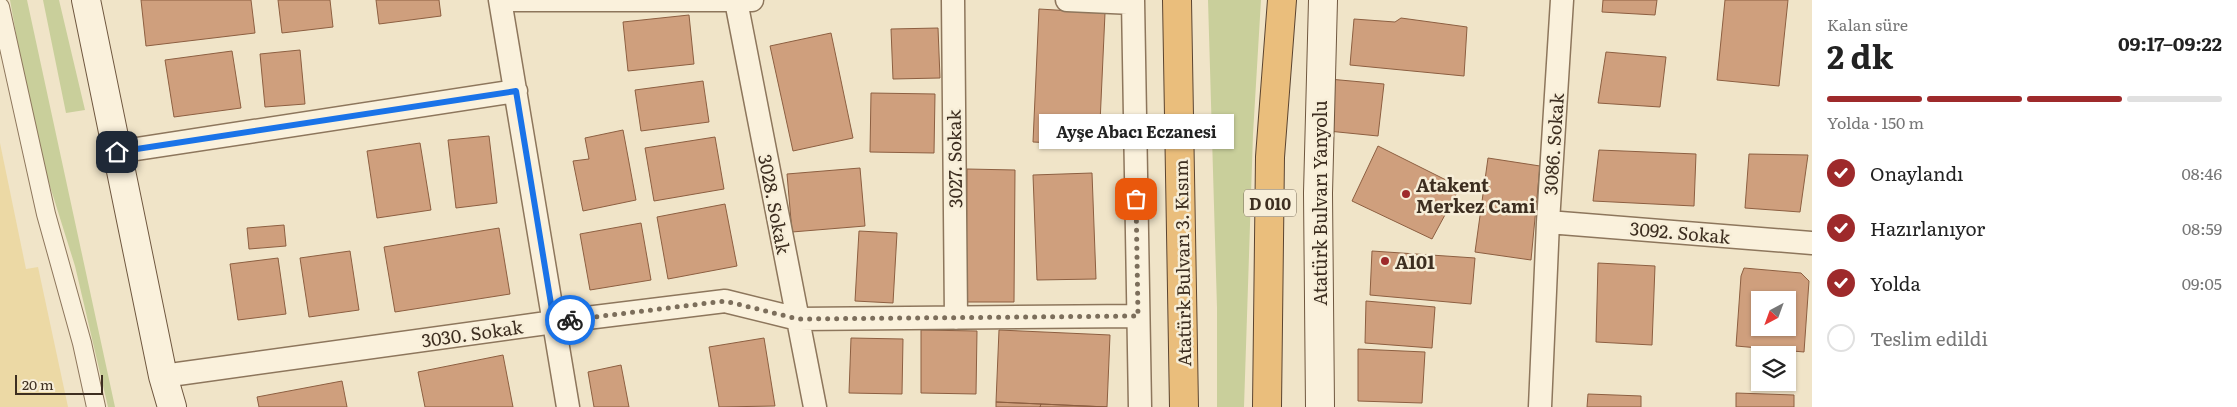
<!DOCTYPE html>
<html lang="tr">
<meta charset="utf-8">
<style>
:root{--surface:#fff;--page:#f6f6f6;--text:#222;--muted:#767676;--line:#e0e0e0;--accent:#9e2a2b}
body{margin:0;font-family:Literata,serif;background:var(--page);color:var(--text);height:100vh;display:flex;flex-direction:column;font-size:19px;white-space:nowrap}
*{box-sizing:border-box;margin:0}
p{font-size:16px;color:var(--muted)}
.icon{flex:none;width:28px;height:28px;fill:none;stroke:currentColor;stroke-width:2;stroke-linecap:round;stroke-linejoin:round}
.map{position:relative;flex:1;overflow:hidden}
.side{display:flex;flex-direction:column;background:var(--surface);width:425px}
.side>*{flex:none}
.needle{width:32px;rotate:221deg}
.controls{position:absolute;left:1751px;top:291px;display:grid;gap:10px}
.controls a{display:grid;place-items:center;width:45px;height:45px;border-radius:0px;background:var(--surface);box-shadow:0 1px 4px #0004;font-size:25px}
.scale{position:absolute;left:15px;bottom:12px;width:88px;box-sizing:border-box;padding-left:5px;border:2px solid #3d2e20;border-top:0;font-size:14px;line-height:18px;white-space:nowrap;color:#3d2e20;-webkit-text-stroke:4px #f7eed8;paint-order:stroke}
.pin{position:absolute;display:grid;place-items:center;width:42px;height:42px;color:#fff;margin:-21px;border-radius:10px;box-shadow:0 2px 8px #0006}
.courier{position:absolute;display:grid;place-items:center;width:50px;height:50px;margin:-25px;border:4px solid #1a73e8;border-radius:50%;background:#fff;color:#222;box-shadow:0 1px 6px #0007}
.bubble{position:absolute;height:35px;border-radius:0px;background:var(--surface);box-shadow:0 1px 4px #0004;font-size:16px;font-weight:700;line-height:35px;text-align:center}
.overview em{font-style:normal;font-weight:700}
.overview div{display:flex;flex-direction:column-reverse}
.overview{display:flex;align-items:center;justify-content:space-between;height:85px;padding:0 15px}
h1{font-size:32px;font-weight:700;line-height:38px}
.bar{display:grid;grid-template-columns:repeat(4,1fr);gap:8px 5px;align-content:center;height:60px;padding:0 15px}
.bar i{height:6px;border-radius:4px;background:var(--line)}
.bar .selected{background:var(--accent)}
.bar p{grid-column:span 4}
ol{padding:0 15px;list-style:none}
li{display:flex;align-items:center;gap:15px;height:55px}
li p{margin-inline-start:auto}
li .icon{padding:5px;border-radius:50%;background:var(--accent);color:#fff;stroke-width:4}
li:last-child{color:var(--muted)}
li i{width:28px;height:28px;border:2px solid var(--line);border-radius:50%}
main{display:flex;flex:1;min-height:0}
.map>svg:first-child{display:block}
.green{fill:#c9cf9b}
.sand{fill:#ecd9a5}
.building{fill:#cf9f7d;stroke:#8d5f41;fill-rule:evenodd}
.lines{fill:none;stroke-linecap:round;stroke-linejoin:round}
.pedestrian-casing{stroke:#8d765c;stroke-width:20}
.minor-casing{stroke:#8d765c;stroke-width:25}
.secondary-casing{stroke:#6f573f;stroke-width:30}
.trunk-casing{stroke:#5b4430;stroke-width:30}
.pedestrian{stroke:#faf1dc;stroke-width:18}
.minor{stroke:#faf1dc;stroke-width:22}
.secondary{stroke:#faf1dc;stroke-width:28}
.trunk{stroke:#eabe7c;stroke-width:28}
.done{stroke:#7c6e5b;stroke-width:5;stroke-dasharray:0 9}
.route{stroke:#1a73e8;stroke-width:6}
.poi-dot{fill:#9e2a2b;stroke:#f7eed8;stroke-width:2}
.labels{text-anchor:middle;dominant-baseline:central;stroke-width:5;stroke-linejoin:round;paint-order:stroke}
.shield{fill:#f7eed8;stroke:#756857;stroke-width:1}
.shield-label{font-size:16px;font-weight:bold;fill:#3d2e20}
.street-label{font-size:18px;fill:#3d2e20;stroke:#f7eed8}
.poi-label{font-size:18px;font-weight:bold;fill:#3d2e20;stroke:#f7eed8;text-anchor:start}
</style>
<main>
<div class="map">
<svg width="1812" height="407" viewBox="0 0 1812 407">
<rect width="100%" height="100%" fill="#f0e4c8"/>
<path class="green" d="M10 0H27L115 407H108L75 266 44 167 29 107Z
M43 0H59L85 110 66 113Z
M1208 0H1261L1253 134 1244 407H1217V308Z"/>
<path class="sand" d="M0 143 26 269 38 267 68 407H0Z"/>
<path class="building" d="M141 0H251L255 33 146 46Z
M278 0H330L333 27 282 33Z
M376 0H439L441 16 379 24Z
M1603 0H1657L1655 15 1602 12Z
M1725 0H1788L1779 86 1717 80Z
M1039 9 1105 13 1099 145 1033 142Z
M689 15 694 64 628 71 623 22Z
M1401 18 1467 27 1464 76 1350 65 1354 19 1395 22Z
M938 28 940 78 893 79 891 29Z
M831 33 853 138 793 151 770 46Z
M300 50 305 104 265 107 260 54Z
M232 51 241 108 174 117 165 60Z
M1606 52 1666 57 1660 107 1598 103Z
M1329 79 1384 84 1378 136 1328 131Z
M703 81 709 122 641 131 635 90Z
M871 93 935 94 934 153 870 152Z
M623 130 636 200 583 211 573 161 589 159 585 138Z
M489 136 497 203 456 208 448 140Z
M715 137 724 189 654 201 645 148Z
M420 143 431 210 377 218 367 151Z
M1378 146 1460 187 1432 239 1352 201Z
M1599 150 1696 154 1694 206 1593 201Z
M1749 154 1808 155 1800 212 1745 208Z
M1488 158 1540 166 1531 260 1475 252Z
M860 168 865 226 792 232 787 174Z
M967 169 1015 170 1014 302H966Z
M1092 173 1096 279 1037 280 1033 175Z
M725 204 737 266 668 279 657 217Z
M641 223 651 280 590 290 580 234Z
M284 225 286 246 249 249 247 228Z
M499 228 510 294 395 312 384 247Z
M859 231 897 233 893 303 855 301Z
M350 251 359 310 309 317 300 258Z
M1372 251 1475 258 1471 304 1370 295Z
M278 258 286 314 238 320 230 264Z
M1598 263 1655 266 1652 345 1596 342Z
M1744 268 1801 273 1809 281 1804 352 1736 346 1741 276ZM1760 300H1788V328H1760Z
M1366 301 1435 307 1432 348 1365 343Z
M921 330 977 331 976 394 921 393Z
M999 330 1110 335 1107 407 996 402Z
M764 338 775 406 719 407 709 347Z
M851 338 903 339 902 394 849 393Z
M1358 349 1425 352 1422 403 1358 401Z
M503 355 513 407H425L418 372Z
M621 365 629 407H594L588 372Z
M342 381 347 407H259L257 397Z
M1736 393 1794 395V407H1736Z
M1588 394 1641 396V407H1587Z
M996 402 1041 404 1040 407H996Z
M1041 404 1107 407H1040Z"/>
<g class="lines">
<defs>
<path id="pedestrian" d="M0 7 46 214 82 343 96 407"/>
<path id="minor" d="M500 0 568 407
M501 0H752
M953 0 956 318
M1067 0 1133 3
M1133 0 1140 407
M736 1 815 407
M117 152 516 91
M1548 222 1812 243
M163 376 554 322 725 301 798 319 1138 316
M1540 407 1548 222 1562 0"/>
<path id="secondary" d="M86 0 163 376 172 407
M1320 407 1318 193 1323 0"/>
<path id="trunk" d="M1177 0 1184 407
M1267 407 1270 157 1282 0"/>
</defs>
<use href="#pedestrian" class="pedestrian-casing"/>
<use href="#minor" class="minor-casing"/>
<use href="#secondary" class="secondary-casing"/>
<use href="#trunk" class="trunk-casing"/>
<use href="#pedestrian" class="pedestrian"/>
<use href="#minor" class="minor"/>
<use href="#secondary" class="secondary"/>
<use href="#trunk" class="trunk"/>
</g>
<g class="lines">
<path class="done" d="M570 320 725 301 798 319 1138 316 1136 199"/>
<path class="route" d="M117 152 516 91 554 322 570 320"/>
</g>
<g class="poi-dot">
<circle cx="1406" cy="194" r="5"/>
<circle cx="1385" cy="261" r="5"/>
</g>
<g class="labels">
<rect class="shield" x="1244" y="189.5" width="52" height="27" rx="4"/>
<g class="shield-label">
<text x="1270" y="203">D 010</text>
</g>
<g class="street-label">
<text transform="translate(1553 144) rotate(-86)">3086. Sokak</text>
<text transform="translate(954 159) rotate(-91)">3027. Sokak</text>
<text transform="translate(1319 203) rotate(-90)">Atatürk Bulvarı Yanyolu</text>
<text transform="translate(775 204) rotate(79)">3028. Sokak</text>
<text transform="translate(1680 232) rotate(5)">3092. Sokak</text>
<text transform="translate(1182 263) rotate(-91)">Atatürk Bulvarı 3. Kısım</text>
<text transform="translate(472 333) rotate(-8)">3030. Sokak</text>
</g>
<g class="poi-label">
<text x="1416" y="184">Atakent<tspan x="1416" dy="21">Merkez Cami</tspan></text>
<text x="1395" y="261">A101</text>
</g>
</g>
</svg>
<div class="controls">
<a><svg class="needle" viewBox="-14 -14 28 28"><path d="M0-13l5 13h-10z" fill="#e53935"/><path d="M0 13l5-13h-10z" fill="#767676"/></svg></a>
<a><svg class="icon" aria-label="layers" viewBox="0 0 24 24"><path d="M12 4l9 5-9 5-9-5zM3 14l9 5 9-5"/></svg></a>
</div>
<div class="scale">20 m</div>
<div class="pin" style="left:1136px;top:199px;background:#ea580c"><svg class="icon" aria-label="bag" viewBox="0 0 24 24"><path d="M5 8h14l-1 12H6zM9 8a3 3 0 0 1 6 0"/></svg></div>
<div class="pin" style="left:117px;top:152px;background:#1f2937"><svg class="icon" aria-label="home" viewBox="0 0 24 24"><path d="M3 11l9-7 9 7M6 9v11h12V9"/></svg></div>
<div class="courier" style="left:570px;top:320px"><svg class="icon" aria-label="bike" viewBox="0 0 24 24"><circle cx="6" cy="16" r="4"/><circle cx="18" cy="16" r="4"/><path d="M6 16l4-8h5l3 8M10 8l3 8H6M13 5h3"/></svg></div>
<div class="bubble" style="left:1039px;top:114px;width:195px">Ayşe Abacı Eczanesi</div>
</div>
<section class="side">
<div class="overview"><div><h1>2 dk</h1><p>Kalan süre</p></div><em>09:17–09:22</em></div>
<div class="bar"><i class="selected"></i><i class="selected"></i><i class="selected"></i><i></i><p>Yolda · 150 m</p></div>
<ol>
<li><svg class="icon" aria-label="check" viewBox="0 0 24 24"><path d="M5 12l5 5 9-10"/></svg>Onaylandı<p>08:46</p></li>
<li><svg class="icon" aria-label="check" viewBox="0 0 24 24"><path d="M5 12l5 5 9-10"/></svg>Hazırlanıyor<p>08:59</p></li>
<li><svg class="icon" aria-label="check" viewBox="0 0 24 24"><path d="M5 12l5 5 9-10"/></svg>Yolda<p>09:05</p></li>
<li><i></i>Teslim edildi</li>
</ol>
</section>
</main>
